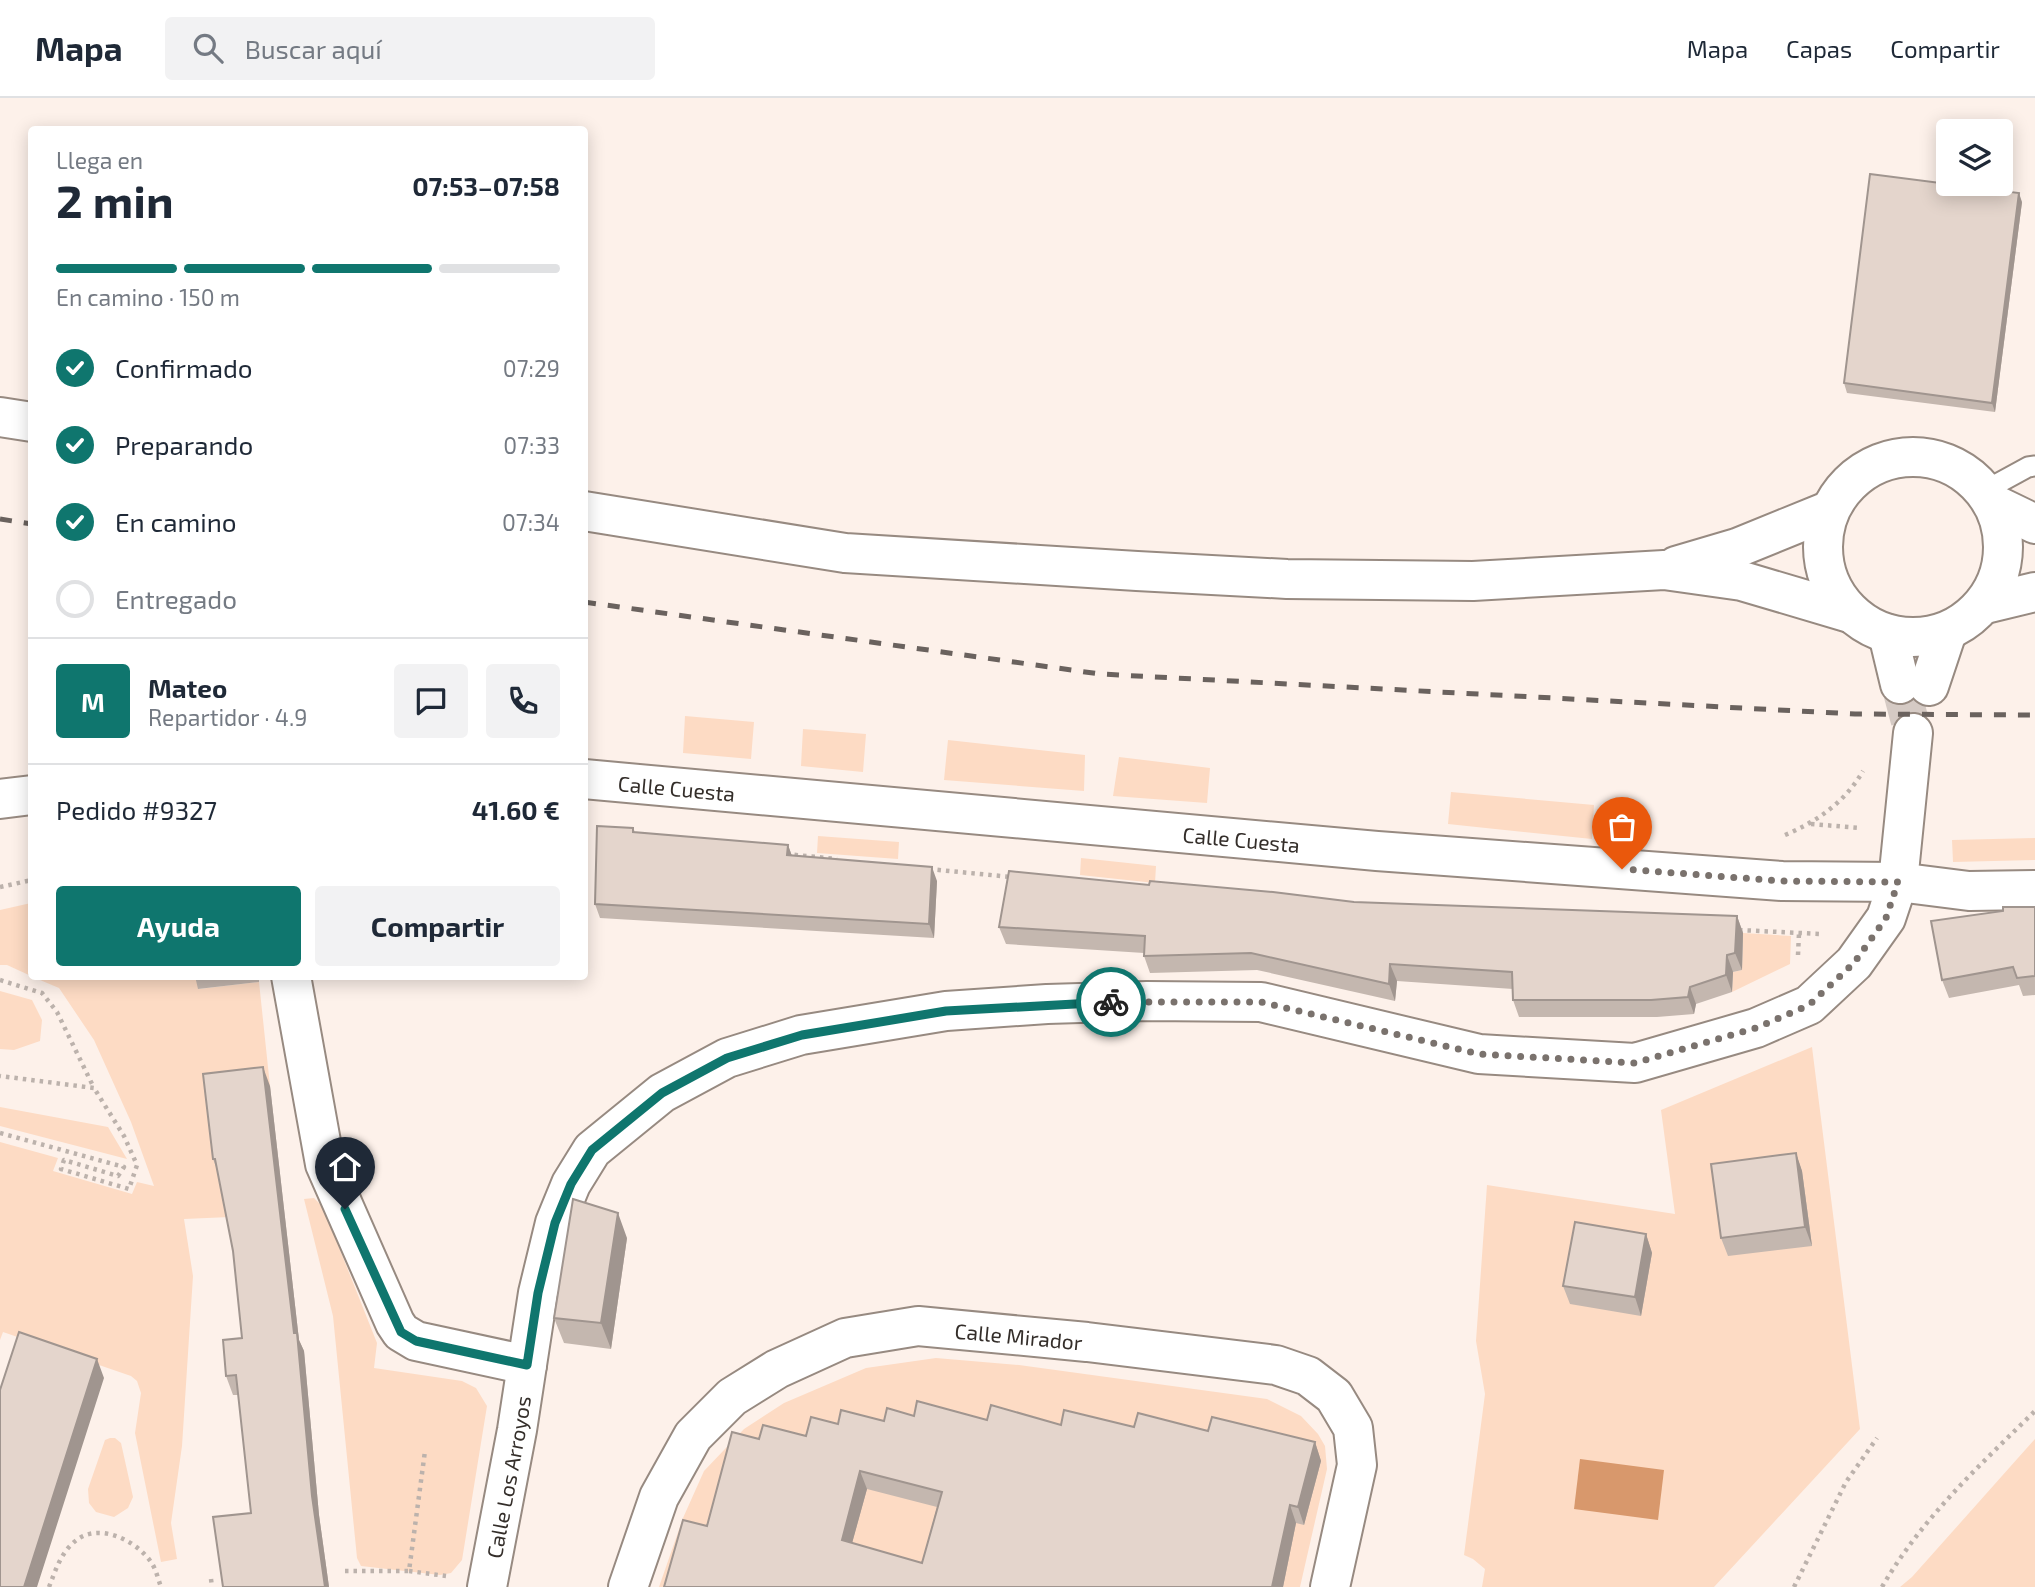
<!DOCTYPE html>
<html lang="es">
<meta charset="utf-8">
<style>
:root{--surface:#fff;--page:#f2f2f3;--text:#1f2937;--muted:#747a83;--line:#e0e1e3;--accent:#0f766e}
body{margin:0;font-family:"Exo 2",sans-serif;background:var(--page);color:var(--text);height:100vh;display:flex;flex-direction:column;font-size:26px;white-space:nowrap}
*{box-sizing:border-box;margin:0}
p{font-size:23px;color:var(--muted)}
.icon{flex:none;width:38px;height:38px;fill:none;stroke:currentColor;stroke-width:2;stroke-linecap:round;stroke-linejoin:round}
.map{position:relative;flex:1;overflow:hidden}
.drawer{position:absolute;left:28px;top:28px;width:560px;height:854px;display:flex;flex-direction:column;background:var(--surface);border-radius:7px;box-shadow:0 4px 18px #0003}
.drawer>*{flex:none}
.controls{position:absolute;left:1936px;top:21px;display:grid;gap:14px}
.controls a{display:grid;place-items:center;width:77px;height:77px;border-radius:7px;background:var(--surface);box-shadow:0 4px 18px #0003;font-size:35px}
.pin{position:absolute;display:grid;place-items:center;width:60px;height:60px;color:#fff;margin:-72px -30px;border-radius:50% 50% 50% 0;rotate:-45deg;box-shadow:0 0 7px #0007}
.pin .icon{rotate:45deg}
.courier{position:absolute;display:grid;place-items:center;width:70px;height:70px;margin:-35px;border:5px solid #0f766e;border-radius:50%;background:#fff;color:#222;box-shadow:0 2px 9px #0007}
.headline em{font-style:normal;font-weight:700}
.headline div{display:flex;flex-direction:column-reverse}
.headline{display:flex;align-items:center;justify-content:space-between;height:119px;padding:0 28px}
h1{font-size:46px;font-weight:700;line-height:52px}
.bar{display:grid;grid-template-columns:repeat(4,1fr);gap:10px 7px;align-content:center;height:84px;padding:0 28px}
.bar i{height:9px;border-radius:5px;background:var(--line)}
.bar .on{background:var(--accent)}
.bar p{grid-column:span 4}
.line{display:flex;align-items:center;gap:18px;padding:0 28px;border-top:2px solid var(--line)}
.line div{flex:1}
.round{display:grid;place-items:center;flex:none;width:74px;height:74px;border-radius:7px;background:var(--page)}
ol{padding:0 28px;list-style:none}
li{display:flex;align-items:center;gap:21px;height:77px}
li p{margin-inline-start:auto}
li .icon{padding:7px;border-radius:50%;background:var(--accent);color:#fff;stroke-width:4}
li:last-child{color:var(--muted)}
li i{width:38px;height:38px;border:4px solid var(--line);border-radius:50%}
.primary-button{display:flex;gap:14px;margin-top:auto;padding:14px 28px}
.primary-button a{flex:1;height:80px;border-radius:7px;background:var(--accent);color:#fff;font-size:28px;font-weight:700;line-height:80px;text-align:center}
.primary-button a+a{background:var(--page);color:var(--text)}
header{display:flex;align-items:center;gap:42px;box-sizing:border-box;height:98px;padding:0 35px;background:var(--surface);border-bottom:2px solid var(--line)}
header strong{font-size:33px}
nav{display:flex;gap:38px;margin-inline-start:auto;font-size:24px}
.search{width:490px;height:63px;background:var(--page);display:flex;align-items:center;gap:18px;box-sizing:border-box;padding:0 24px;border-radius:7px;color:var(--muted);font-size:26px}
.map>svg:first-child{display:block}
.green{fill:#fddbc4}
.water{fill:#d8986c}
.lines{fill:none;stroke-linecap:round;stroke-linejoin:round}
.secondary-tunnel{stroke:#d5cac4;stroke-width:38;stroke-dasharray:38 19;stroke-linecap:butt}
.lane-casing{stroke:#978a81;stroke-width:23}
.street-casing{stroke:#978a81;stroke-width:42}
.secondary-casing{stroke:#978a81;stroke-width:42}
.path{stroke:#bcb2ac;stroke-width:4.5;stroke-dasharray:3.5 5;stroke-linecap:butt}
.lane{stroke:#fff;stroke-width:19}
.street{stroke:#fff;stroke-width:38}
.secondary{stroke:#fff;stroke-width:38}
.rail{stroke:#6a625e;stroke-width:5;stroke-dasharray:12 12;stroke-linecap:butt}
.wall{fill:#c4b7af;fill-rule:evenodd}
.shaded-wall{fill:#a0958f}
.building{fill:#e4d5cc;stroke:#a0958f;stroke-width:2;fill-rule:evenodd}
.done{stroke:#7a726d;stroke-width:7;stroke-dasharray:0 12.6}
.route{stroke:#0f766e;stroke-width:9}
.labels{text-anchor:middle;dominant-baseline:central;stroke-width:6;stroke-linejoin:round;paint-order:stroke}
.street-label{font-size:21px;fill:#342e2a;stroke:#fdf1ea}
</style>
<header>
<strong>Mapa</strong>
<div class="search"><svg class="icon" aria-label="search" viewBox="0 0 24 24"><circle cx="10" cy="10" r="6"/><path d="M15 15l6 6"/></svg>Buscar aquí</div>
<nav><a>Mapa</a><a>Capas</a><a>Compartir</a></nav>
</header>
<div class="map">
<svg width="2035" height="1489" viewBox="0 0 2035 1489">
<rect width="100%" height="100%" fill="#fdf1ea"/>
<path class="green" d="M685 618 754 624 751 661 683 655Z
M803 631 866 636 863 674 801 668Z
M948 642 1085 657 1084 693 944 682Z
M1119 659 1210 670 1207 705 1113 698Z
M1451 694 1594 707 1592 741 1448 726Z
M818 738 899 744 898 761 817 755Z
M2035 740V762L1953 764 1952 742Z
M1081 760 1156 768 1155 785 1080 777Z
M31 805 32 806 31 878 7 867H0V812Z
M1743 835 1791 838 1790 866 1732 894 1733 874 1742 872Z
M33 879H197L199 891 259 884 270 988 230 1119 184 1121 193 1178 182 1348 171 1425 177 1461 161 1464 135 1335 141 1295 137 1283 131 1278 3 1234 0 1242V1044L58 1060 53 1073 132 1096 137 1084 154 1088 131 1024 94 942 59 890Z
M0 893 32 902 42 922 40 943 14 952 0 951Z
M1812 949 1860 1331 1714 1489H1482L1485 1471 1473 1461 1464 1457 1485 1296 1476 1243 1487 1087 1675 1116 1661 1012Z
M0 1009 108 1029 127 1061 0 1028Z
M314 1100 323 1109 377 1245 374 1270 462 1283 476 1290 487 1308 462 1462 451 1475 440 1477 361 1468 357 1460 333 1218 304 1101Z
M936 1260 1019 1267 1267 1301 1301 1318 1318 1336 1325 1348 1327 1371 1300 1489H659L683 1420 704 1373 744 1331 784 1305 866 1270Z
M110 1340H115L121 1345 133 1399 128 1410 114 1419 96 1414 89 1405 88 1391 105 1342Z
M2035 1341V1489H1900L1912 1479Z"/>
<path class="water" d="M1580 1361 1664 1372 1658 1422 1574 1411Z"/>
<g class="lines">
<path class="secondary-tunnel" d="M1900 586 1913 635"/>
<defs>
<path id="lane" d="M1984 393 2028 369 2035 368"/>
<g id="street">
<path id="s1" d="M584 681 1377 753 1782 783 1898 784 1969 793 2035 792"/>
<path d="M0 701 32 697"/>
<path d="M291 878 325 1066 395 1225 401 1234 416 1243 527 1267"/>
<path id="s2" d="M628 1489 659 1399 693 1338 732 1299 777 1271 845 1240 918 1228 1087 1244 1276 1267 1308 1278 1334 1298 1353 1330 1357 1367 1330 1489"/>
</g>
<g id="secondary">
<path d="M0 319 32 324"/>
<circle cx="1913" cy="449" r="90"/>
<path d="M1994 406 2035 426"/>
<path d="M584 413 845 455 1137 473 1287 481 1473 483 1664 472 1742 483 1850 515"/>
<path d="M1676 468 1737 450 1828 413"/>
<path d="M1985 506 2035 494"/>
<path d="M1888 536 1900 586"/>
<path d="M1929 588 1947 534"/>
<path id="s3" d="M487 1489 517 1332 538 1195 555 1125 571 1086 592 1052 662 995 727 960 801 937 946 913 1047 906 1147 903 1261 904 1479 956 1635 965 1756 930 1809 907 1854 865 1886 820 1898 784 1913 635"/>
</g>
</defs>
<use href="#lane" class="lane-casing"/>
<use href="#street" class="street-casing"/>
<use href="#secondary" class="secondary-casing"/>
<path class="path" d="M1811 726 1861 730
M1785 737C1818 723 1845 704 1863 673
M786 756 837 761
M929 771 1011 779
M0 789 32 782
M1739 832 1821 836
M1798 857 1799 835
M0 882 42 895 57 914 94 990 0 978
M0 1035 124 1069 118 1078 64 1062 61 1071 129 1091 137 1067 124 1038 94 990
M345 1473H409L425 1353
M409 1473 446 1478
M211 1481 212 1489
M49 1489C55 1474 60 1457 72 1446 95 1422 135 1441 151 1464 156 1471 158 1481 161 1489
M1794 1489 1846 1384 1877 1340
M1882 1489C1922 1420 1979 1368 2035 1313"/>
<use href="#lane" class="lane"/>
<use href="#street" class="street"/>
<use href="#secondary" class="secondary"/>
<path class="rail" d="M0 421 32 426
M584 504 1100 576 1855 616 2035 617"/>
</g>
<path class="wall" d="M2022 104 1995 314 1847 295 1844 285Z
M633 730 635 734 788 747 792 758 937 783 934 840 600 820 595 806Z
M1149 787 1354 804 1737 818 1743 835 1742 872 1733 874 1732 894 1696 906 1694 916 1657 919H1519L1513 902V891L1397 883 1395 903 1257 872 1150 875 1144 858V855L1006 846 999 829Z
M2035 809V897L2023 898 2019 887 1949 900 1942 882Z
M195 878H259V884L198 891Z
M270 988 299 1242 304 1253 319 1417 329 1489H223L251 1415 238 1297H233L226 1278 242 1240 233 1153 218 1074 213 1061Z
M1796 1055 1802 1073 1812 1148 1728 1158 1721 1140Z
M1646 1136 1652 1155 1641 1218 1570 1206 1563 1188Z
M627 1140 611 1251 564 1245 554 1220Z
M914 1318 987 1322 1061 1327 1134 1329 1208 1333 1315 1344 1321 1363 1304 1427 1296 1425 1283 1489H664L707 1428 759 1341 806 1338 838 1326 884 1323ZM867 1391 937 1409 922 1465 852 1445Z"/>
<path class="shaded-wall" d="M2019 95 2022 104 1995 314 1992 305Z
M788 747 793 761 787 757Z
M932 769 937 783 934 840 929 826Z
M1737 818 1743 835 1742 872 1735 855Z
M1727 857 1733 874 1732 894 1726 877Z
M1390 866 1397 883 1395 903 1389 886Z
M1690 889 1696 906 1694 916 1688 899Z
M263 969 270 988 299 1242 304 1253 319 1417 329 1489H325L312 1398Z
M1796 1055 1802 1073 1812 1148 1805 1129Z
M618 1115 627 1140 611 1251 601 1225Z
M1646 1136 1652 1155 1641 1218 1635 1199Z
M97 1261 104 1280 37 1489H24Z
M1315 1344 1321 1363 1304 1427 1298 1409Z
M860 1373 867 1391 848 1460 842 1442Z
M1290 1407 1296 1425 1283 1489H1272Z"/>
<path class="building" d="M1870 76 2019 95 1992 305 1844 285Z
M597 728 633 730V734L788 747 787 757 932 769 929 826 595 806Z
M1009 773 1149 787 1150 783 1273 794 1354 804 1737 818 1735 855 1727 857 1726 877 1690 889 1688 899 1651 902H1513L1512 874 1390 866 1389 886 1251 855 1144 858 1145 838 999 829Z
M2003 809H2035V878L2017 880 2013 869 1942 882 1931 823 2003 813Z
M195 878H221L195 881Z
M263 969 294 1235H297L312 1398 325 1489H223L213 1419 251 1415 236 1277 226 1278 223 1242 242 1240 233 1153 215 1061H213L203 976Z
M1796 1055 1805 1129 1721 1140 1711 1066Z
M573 1101 618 1115 601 1225 554 1220Z
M1575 1124 1646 1136 1635 1199 1563 1188Z
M19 1234 97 1261 24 1489H0V1292Z
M917 1303 987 1322 991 1307 1061 1327 1064 1312 1134 1329 1138 1315 1208 1333 1212 1319 1315 1344 1298 1409 1290 1407 1272 1489H664L683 1422 707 1428 732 1334 759 1341 763 1327 806 1338 811 1319 838 1326 841 1312 884 1323 887 1310 914 1318ZM860 1373 942 1394 922 1465 842 1442Z"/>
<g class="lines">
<path class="done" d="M1111 904H1261L1479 956 1635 965 1756 930 1809 907 1854 865 1886 820 1898 784 1782 783 1622 771"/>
<path class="route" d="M345 1111 401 1234 416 1243 527 1267 538 1195 555 1125 571 1086 592 1052 662 995 727 960 802 937 946 913 1111 904"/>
</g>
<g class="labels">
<g class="street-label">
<text stroke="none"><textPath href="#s1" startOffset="93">Calle Cuesta</textPath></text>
<text stroke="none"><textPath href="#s1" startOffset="660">Calle Cuesta</textPath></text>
<text stroke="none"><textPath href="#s2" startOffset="523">Calle Mirador</textPath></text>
<text stroke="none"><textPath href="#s3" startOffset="112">Calle Los Arroyos</textPath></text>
</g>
</g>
</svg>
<div class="controls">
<a><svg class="icon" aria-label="layers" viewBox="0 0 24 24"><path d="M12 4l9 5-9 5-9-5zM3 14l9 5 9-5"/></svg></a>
</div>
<div class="pin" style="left:1622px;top:771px;background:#ea580c"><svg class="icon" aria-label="bag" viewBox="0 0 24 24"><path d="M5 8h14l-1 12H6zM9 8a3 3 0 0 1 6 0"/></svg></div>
<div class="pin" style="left:345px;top:1111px;background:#1f2937"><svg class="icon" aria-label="home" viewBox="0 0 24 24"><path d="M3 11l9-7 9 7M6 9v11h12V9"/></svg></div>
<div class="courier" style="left:1111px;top:904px"><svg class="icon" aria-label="bike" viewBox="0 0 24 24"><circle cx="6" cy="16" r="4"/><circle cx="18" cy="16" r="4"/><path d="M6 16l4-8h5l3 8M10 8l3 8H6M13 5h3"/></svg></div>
<section class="drawer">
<div class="headline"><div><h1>2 min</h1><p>Llega en</p></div><em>07:53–07:58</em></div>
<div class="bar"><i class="on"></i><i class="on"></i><i class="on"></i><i></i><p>En camino · 150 m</p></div>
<ol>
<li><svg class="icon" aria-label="check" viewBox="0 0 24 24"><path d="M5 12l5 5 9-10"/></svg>Confirmado<p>07:29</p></li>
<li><svg class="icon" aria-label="check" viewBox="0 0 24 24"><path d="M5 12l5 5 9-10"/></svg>Preparando<p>07:33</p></li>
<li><svg class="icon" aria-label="check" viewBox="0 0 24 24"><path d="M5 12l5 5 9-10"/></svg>En camino<p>07:34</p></li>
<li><i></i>Entregado</li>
</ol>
<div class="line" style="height:126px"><b class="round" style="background:var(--accent);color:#fff">M</b><div><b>Mateo</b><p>Repartidor · 4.9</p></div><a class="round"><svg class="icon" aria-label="chat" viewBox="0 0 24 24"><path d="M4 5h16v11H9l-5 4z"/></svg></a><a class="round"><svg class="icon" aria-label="phone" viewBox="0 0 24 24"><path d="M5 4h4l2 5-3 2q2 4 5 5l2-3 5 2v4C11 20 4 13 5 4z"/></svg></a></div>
<div class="line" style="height:91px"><div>Pedido #9327</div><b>41.60 €</b></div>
<div class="primary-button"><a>Ayuda</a><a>Compartir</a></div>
</section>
</div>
